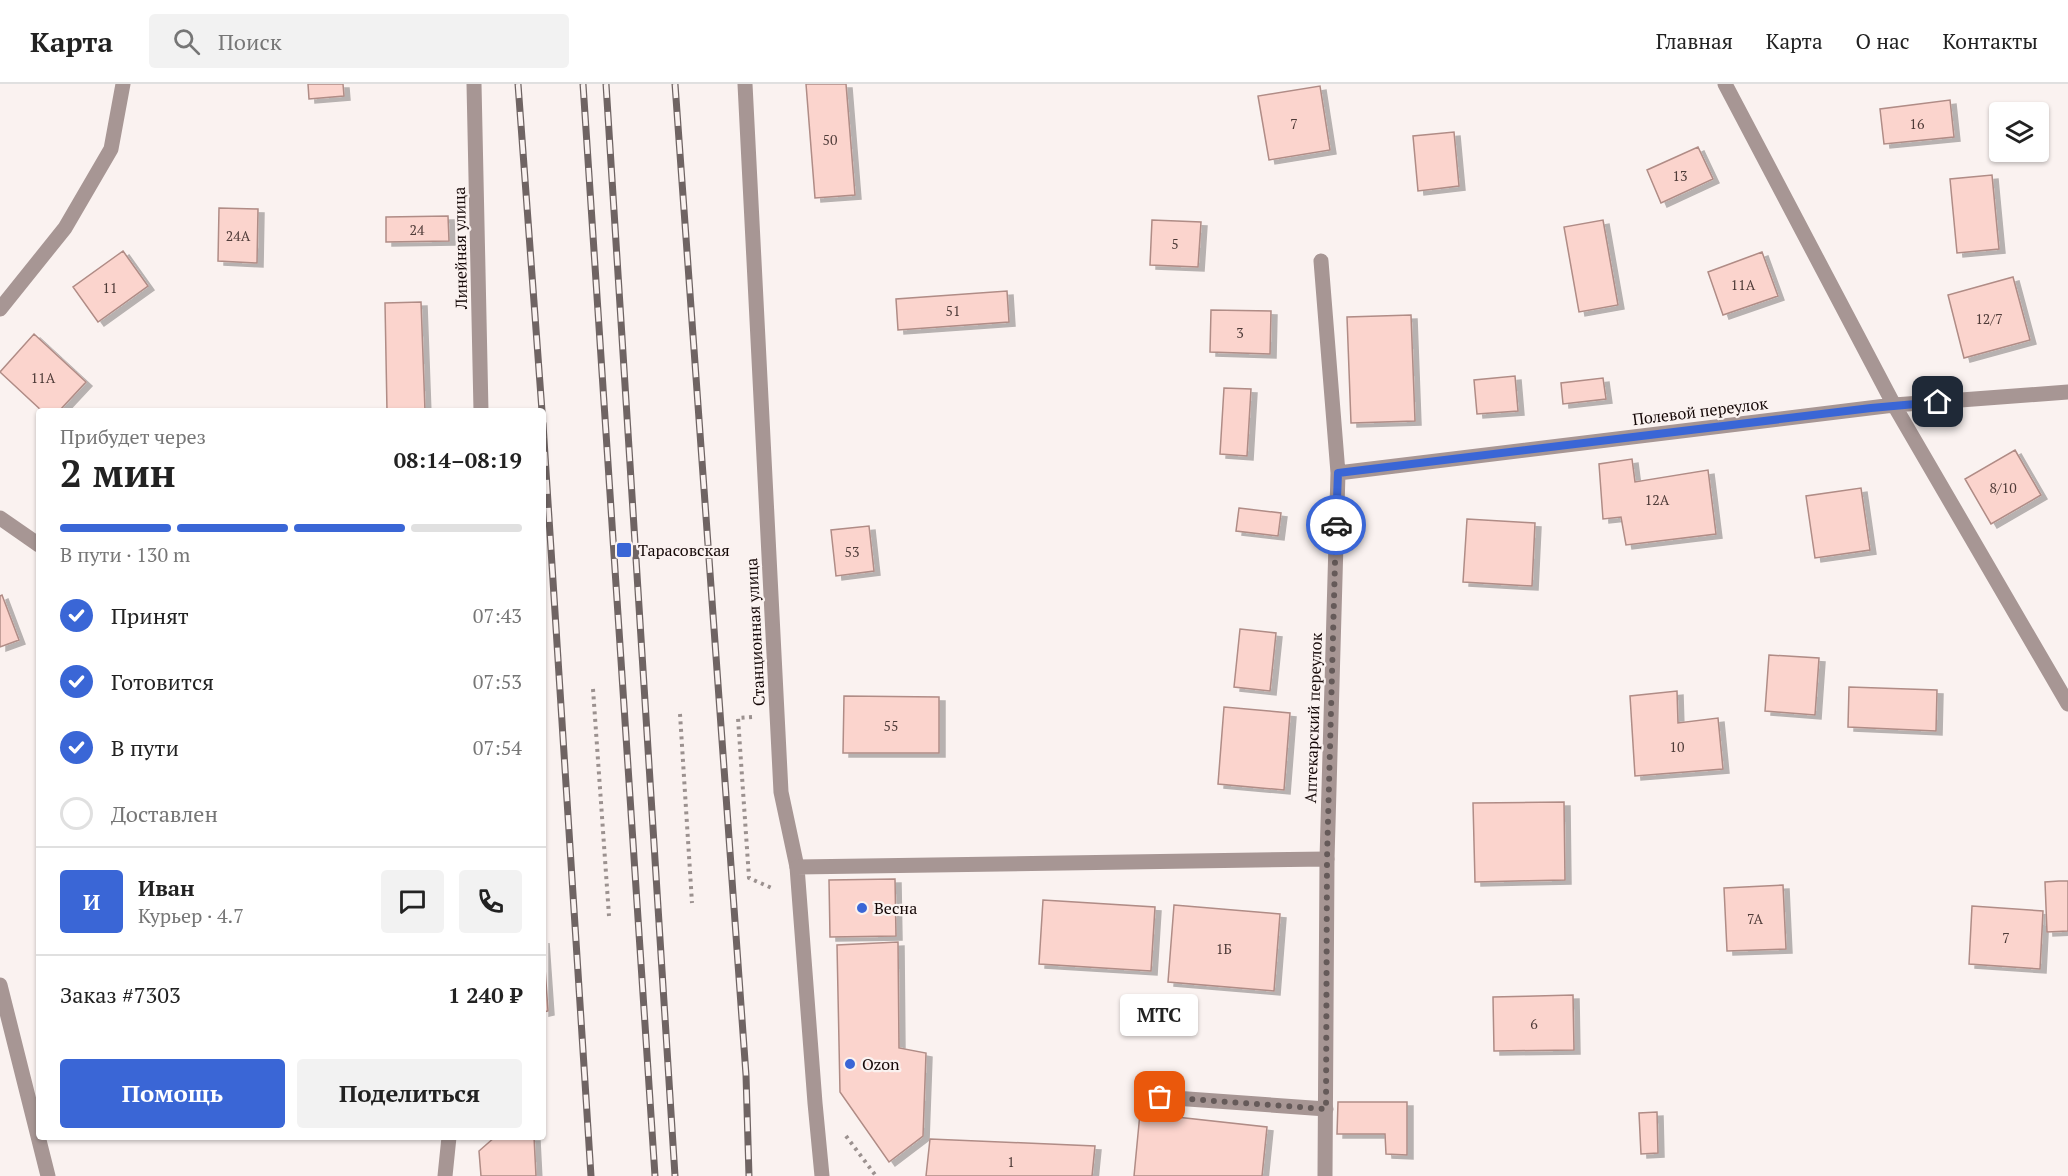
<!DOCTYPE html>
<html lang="ru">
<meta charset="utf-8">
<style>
:root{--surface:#fff;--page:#f2f2f2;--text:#222;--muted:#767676;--line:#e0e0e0;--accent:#3a66d6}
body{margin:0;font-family:"PT Serif",serif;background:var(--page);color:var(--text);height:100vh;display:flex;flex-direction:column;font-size:22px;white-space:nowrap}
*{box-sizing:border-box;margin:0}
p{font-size:20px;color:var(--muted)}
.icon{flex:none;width:33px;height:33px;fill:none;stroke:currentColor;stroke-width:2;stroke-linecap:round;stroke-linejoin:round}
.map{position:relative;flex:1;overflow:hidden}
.drawer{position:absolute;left:36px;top:324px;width:510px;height:732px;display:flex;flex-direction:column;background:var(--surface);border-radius:6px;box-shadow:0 2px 4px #0004}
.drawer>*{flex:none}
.buttons{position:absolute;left:1989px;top:18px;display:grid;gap:12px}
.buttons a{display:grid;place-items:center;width:60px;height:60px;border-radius:6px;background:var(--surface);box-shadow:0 2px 4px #0004;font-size:30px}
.pin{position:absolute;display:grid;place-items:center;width:51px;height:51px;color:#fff;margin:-26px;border-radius:12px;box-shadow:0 3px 9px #0006}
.courier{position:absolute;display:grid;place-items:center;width:60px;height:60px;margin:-30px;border:4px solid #3a66d6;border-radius:50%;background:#fff;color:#222;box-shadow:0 2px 8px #0007}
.bubble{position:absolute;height:42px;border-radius:6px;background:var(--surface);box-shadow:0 2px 4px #0004;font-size:20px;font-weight:600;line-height:42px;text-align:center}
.overview em{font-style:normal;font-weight:600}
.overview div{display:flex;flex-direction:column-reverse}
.overview{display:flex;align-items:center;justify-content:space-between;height:102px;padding:0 24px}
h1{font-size:39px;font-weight:600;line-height:45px}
.bar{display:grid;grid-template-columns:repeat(4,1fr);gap:9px 6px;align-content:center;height:72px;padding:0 24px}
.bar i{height:8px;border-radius:4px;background:var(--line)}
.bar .current{background:var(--accent)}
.bar p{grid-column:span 4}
.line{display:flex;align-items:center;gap:15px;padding:0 24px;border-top:2px solid var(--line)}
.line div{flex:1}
.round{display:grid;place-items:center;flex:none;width:63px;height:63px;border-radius:6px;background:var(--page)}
ol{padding:0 24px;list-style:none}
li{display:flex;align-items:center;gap:18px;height:66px}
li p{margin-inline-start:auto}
li .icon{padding:6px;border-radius:50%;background:var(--accent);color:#fff;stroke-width:4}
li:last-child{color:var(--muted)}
li i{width:33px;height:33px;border:3px solid var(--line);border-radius:50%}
.action{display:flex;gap:12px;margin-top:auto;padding:12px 24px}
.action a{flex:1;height:69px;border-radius:6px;background:var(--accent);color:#fff;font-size:24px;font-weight:600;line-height:69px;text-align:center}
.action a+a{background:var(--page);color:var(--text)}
header{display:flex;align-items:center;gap:36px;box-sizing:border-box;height:84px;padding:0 30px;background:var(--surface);border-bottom:2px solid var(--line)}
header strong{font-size:28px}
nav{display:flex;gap:33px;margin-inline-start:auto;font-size:21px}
.search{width:420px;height:54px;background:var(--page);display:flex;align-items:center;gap:15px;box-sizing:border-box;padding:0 21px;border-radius:6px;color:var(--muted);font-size:22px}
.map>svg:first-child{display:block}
.building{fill:#fbd4cd;stroke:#b08c86;stroke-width:1.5;filter:url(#shadow)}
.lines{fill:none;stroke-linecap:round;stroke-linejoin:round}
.path{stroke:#9b918f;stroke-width:4;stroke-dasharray:3 4.5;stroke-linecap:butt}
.service{stroke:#a79694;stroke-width:15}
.minor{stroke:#a79694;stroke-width:15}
.tertiary{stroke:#a79694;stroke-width:15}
.rail-casing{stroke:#6f6463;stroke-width:7}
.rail{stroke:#faf2f0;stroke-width:4.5;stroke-dasharray:14;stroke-linecap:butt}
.done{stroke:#655a59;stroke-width:6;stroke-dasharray:0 10.8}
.route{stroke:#3a66d6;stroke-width:8}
.poi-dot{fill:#3a66d6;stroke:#faf2f0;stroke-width:2}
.labels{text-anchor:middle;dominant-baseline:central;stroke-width:4.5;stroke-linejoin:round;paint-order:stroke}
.number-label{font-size:14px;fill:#4e3b38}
.street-label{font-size:16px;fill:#150807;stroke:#faf2f0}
.poi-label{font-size:16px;fill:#150807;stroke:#faf2f0;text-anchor:start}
</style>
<header>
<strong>Карта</strong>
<div class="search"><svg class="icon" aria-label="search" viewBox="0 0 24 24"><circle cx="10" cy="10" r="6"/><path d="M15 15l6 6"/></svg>Поиск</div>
<nav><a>Главная</a><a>Карта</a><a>О нас</a><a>Контакты</a></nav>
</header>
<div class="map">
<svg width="2068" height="1092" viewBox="0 0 2068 1092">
<defs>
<filter id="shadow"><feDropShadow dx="6" dy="4" stdDeviation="0" flood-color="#0004"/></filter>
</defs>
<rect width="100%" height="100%" fill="#faf2f0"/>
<path class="building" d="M308 0H343L344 12 309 15Z
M806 0H846L855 111 815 114Z
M1320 2 1330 66 1269 76 1258 12Z
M1950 16 1954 53 1884 60 1880 25Z
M1454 48 1459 102 1418 107 1413 52Z
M1698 63 1713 95 1661 119 1647 86Z
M1992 91 1999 165 1957 169 1950 95Z
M219 124 258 125 257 179 218 177Z
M448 132 449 157 386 158V133Z
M1152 136 1201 138 1198 183 1150 181Z
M1603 136 1618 221 1579 228 1564 143Z
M123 167 148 202 98 238 73 203Z
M1762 168 1778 212 1723 231 1708 188Z
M2013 193 2030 256 1964 274 1948 211Z
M1007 207 1009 238 898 246 896 215Z
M421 218 425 327H387L385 219Z
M1211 226 1271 227 1270 270 1210 268Z
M1411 231 1415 337 1351 339 1347 233Z
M34 250 86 298 59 327H42L0 288Z
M1515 292 1518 327 1477 330 1474 296Z
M1603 294 1606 315 1563 320 1561 299Z
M1224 304 1251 305 1247 372 1220 370Z
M2015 366 2041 411 1991 440 1965 395Z
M1632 375 1635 398 1708 386 1716 450 1626 461 1621 433 1603 435 1599 380Z
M1861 404 1870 466 1815 474 1806 412Z
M1239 424 1281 429 1278 452 1236 447Z
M1467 435 1535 439 1532 502 1463 498Z
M869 442 874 487 836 492 831 446Z
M2 511 19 556 0 563V512Z
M1240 545 1276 549 1270 607 1234 603Z
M1769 571 1819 574 1815 631 1765 627Z
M1849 603 1937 606 1936 647 1848 643Z
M1677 607 1678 639 1718 634 1723 685 1635 692 1630 612Z
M844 612 939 613V669H843Z
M1224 623 1290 629 1284 706 1218 700Z
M1564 718 1565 796 1475 798 1473 719Z
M895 795 896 852 830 853 829 796Z
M2059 797H2068V847L2047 848 2045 798Z
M1783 801 1786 865 1727 867 1724 804Z
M1043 816 1155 823 1151 887 1039 880Z
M1174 821 1280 830 1274 907 1168 898Z
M1972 822 2043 827 2040 885 1969 880Z
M543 855 548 927 543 928Z
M898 858 899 964 926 969 923 1052 889 1078 840 1008 837 861Z
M1573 911 1574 966 1494 967 1493 913Z
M1338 1018H1407V1071L1386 1070 1385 1050H1337Z
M1657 1028 1658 1069 1641 1070 1639 1029Z
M1140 1029 1267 1043 1262 1092H1134Z
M495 1053H534L536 1092H481L479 1067Z
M930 1055 1095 1062 1092 1092H926Z"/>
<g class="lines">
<path class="path" d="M593 605 609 832
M680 630 692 819
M752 633 738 634 749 794 774 805
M846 1052 876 1092"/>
<path class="service" d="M1160 1013 1326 1025"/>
<path class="minor" d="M474 0 481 327
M745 0 781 708 797 783
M1725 0 1894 321 2068 620
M1321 177 1338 389 1327 775
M0 225 65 144 111 65 123 0
M1338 389 1894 321 2068 308
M0 434 39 461
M0 901 48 1092
M445 1092 449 1053"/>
<path class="tertiary" d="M822 1092 815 1019 797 783 1327 775 1325 1092"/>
<defs>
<path id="rail" d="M518 0 542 327
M583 0 655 1092
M606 0 675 1092
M675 0 746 991 749 1092
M543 340 591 1092"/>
</defs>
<use href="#rail" class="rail-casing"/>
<use href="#rail" class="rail"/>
</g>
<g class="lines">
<path class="done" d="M1160 1013 1326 1025 1327 775 1336 441"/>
<path class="route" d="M1336 441 1338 389 1871 324 1938 318"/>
</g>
<g class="poi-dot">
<rect x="616" y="458" width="16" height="16" rx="3"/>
<circle cx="862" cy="824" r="6"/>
<circle cx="850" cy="980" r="6"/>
</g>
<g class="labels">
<g class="number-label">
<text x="1294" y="39">7</text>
<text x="1917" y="39">16</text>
<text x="830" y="55">50</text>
<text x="1680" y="91">13</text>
<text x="417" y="145">24</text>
<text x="238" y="151">24А</text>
<text x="1175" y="159">5</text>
<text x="1743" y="200">11А</text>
<text x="110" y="203">11</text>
<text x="953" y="226">51</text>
<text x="1989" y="234">12/7</text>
<text x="1240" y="248">3</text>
<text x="43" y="293">11А</text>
<text x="2003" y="403">8/10</text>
<text x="1657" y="415">12А</text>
<text x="852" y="467">53</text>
<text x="891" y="641">55</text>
<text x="1677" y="662">10</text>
<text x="1755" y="834">7А</text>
<text x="2006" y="853">7</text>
<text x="1224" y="864">1Б</text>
<text x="1534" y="939">6</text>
<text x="1011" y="1077">1</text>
</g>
<g class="street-label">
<text transform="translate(460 164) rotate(-91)">Линейная улица</text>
<text transform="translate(1700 327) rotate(-7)">Полевой переулок</text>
<text transform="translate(755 548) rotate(-93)">Станционная улица</text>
<text transform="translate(1313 634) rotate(-88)">Аптекарский переулок</text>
</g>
<g class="poi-label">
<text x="638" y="466">Тарасовская</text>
<text x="874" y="824">Весна</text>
<text x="862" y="980">Ozon</text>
</g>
</g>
</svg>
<div class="buttons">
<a><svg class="icon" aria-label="layers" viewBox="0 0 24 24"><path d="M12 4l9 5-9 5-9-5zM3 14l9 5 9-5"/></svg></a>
</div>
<div class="pin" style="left:1160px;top:1013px;background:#ea580c"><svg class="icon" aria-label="bag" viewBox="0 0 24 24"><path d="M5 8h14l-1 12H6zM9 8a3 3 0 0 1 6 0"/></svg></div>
<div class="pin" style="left:1938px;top:318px;background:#1f2937"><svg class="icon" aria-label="home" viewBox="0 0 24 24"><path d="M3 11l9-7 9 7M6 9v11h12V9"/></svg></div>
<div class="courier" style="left:1336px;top:441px"><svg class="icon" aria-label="car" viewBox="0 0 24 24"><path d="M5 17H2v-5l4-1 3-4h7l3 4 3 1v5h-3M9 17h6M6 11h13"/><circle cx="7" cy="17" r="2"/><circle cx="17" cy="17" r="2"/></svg></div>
<div class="bubble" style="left:1120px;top:910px;width:78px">МТС</div>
<section class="drawer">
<div class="overview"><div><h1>2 мин</h1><p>Прибудет через</p></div><em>08:14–08:19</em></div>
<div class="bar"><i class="current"></i><i class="current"></i><i class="current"></i><i></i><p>В пути · 130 m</p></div>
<ol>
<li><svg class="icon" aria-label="check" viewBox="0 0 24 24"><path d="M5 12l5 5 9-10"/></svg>Принят<p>07:43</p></li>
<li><svg class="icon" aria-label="check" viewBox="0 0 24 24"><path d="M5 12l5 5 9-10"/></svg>Готовится<p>07:53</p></li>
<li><svg class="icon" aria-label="check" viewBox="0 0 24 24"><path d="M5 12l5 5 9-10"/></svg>В пути<p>07:54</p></li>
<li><i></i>Доставлен</li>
</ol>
<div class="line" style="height:108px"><b class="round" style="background:var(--accent);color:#fff">И</b><div><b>Иван</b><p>Курьер · 4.7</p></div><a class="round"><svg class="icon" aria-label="chat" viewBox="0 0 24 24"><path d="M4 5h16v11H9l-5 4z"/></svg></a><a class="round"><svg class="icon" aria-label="phone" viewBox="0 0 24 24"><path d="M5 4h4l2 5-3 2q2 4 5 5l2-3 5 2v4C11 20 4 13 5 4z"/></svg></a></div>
<div class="line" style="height:78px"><div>Заказ #7303</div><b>1 240 ₽</b></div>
<div class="action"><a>Помощь</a><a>Поделиться</a></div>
</section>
</div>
